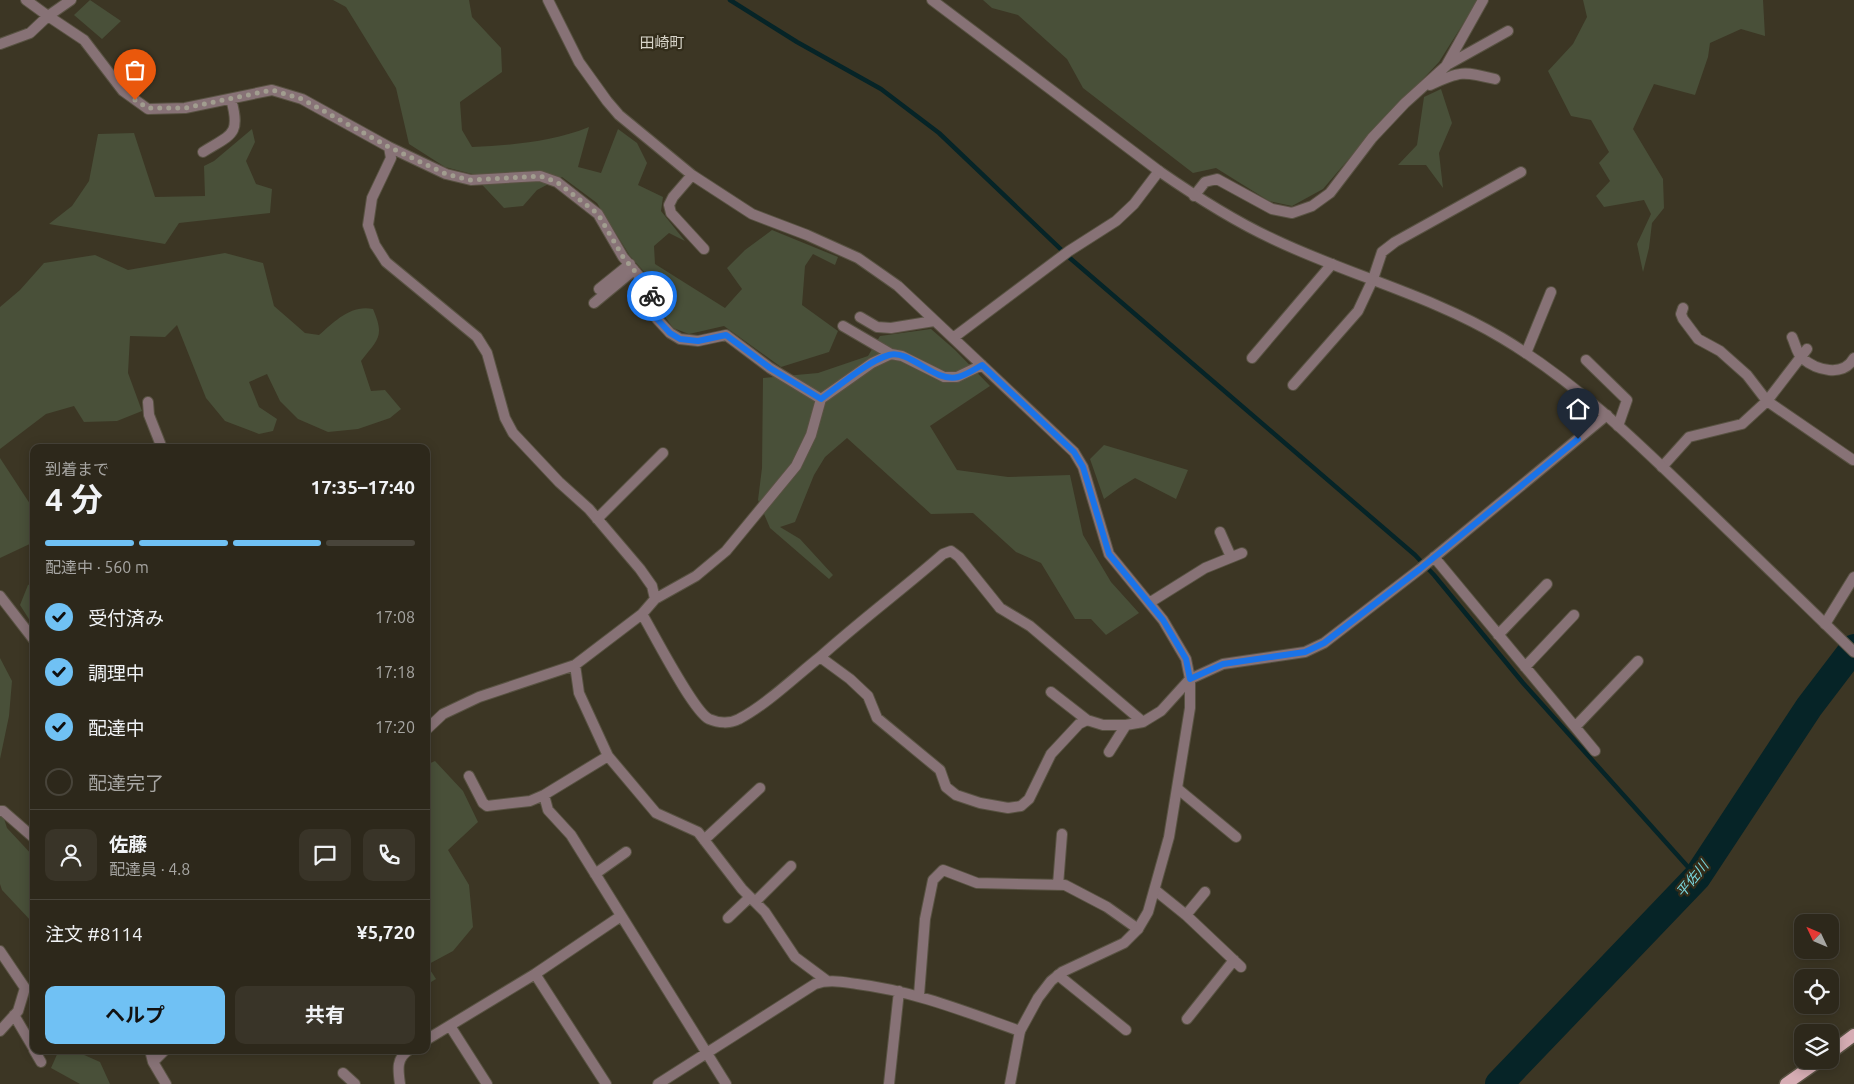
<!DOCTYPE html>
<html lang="ja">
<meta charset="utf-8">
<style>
:root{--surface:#2d281b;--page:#393428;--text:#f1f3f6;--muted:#a7a6a3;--line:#48443a;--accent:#70c1f4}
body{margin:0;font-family:Ubuntu,"Noto Sans JP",sans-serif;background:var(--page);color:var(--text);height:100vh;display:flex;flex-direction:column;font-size:19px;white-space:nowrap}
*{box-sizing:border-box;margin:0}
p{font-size:16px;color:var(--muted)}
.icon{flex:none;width:28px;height:28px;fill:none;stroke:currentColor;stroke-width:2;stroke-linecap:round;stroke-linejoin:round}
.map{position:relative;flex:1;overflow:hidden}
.panel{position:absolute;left:30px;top:444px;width:400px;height:610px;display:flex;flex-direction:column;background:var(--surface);border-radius:10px;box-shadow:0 2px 12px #0003,0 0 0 1px var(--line)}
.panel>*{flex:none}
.needle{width:32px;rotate:314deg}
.buttons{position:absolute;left:1794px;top:914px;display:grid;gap:10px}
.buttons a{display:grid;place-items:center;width:45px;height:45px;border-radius:10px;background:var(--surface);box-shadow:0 2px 12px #0003,0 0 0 1px var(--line);font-size:25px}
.pin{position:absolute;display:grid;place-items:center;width:42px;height:42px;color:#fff;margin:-51px -21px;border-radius:50% 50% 50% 0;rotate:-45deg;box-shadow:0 0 5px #0007}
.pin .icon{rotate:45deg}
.courier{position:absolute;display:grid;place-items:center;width:50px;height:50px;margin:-25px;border:4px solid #1a73e8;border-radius:50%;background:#fff;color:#222;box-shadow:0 1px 6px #0007}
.head em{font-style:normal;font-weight:700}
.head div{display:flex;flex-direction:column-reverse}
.head{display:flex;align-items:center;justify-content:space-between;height:85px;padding:0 15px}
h1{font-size:32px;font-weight:700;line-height:38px}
.bar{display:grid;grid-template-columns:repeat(4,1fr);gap:8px 5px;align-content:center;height:60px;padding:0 15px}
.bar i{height:6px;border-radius:4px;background:var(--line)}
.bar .current{background:var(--accent)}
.bar p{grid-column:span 4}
.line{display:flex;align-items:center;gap:12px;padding:0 15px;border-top:1px solid var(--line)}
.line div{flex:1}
.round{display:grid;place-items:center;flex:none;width:52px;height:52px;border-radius:10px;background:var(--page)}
ol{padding:0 15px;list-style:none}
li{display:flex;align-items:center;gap:15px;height:55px}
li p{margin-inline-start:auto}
li .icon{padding:5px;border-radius:50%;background:var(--accent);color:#111;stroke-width:4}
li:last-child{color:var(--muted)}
li i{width:28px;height:28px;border:2px solid var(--line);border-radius:50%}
.button{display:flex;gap:10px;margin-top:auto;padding:10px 15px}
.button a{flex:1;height:58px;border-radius:10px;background:var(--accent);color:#111;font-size:20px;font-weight:700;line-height:58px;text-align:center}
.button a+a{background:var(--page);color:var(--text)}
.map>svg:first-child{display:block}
.green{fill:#495039}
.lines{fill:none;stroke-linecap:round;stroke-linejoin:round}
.stream{stroke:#062427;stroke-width:4.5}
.river{stroke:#062427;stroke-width:28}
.minor-casing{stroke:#585242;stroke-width:12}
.tertiary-casing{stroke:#585242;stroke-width:12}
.primary-casing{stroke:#585242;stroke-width:15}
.minor{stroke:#877276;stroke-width:10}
.tertiary{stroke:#877276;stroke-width:10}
.primary{stroke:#d6adb4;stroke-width:12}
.done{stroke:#a19d8f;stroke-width:5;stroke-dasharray:0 9}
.route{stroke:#1a73e8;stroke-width:6}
.labels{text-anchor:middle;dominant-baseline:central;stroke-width:4.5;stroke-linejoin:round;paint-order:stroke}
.water-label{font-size:14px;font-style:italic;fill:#7ad6de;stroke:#322c1a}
.quarter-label{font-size:15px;fill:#d7d4c9;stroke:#322c1a}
</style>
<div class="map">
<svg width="1854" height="1084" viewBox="0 0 1854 1084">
<rect width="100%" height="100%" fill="#3c3624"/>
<path class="green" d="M90 0 121 21 102 39 74 15Z
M333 0H469L472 17 501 48 502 72 460 102 462 130 472 147C512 145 552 142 589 127L578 167 601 173 618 129 637 143 647 163 638 185 663 197 661 211 685 241 669 233 654 246 655 264 725 308 742 289 727 268 745 250 772 230 838 257 835 265 813 254 805 266 802 305 838 331 829 352 781 367 724 326 689 334 673 328 663 314 655 284 630 256 597 203 562 177 537 190 523 206 504 208 472 174 445 167 409 144 396 88 346 7Z
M983 0H1478L1439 62 1364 141 1323 189 1292 206 1269 201 1216 168 1193 173 1083 88 1067 59 1018 15 992 8Z
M1583 0H1763L1765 36 1741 29 1710 43 1708 57 1695 95 1654 84 1633 129 1663 179 1664 208 1652 223 1649 248 1643 272 1637 244 1651 214 1644 200 1604 207 1596 196 1610 181 1599 163 1609 152 1591 120 1571 116 1548 71 1573 44 1587 17Z
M1441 89 1452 123 1439 153 1443 188 1426 165H1398L1417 145 1424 97Z
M252 129 255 142 246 161 256 184 272 189 270 213 179 223 165 244 49 224 72 206 89 181 98 134 134 133 155 197 205 196 204 166 214 161Z
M225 253 263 263 274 306 305 333 319 335C334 322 351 304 373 309 385 337 378 339 361 361L371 391 385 390 401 409 390 418 358 429 328 432 298 419 280 401 267 374 249 382 259 407 277 419 273 431 259 434 225 421 206 398 177 325 165 337 130 336 128 373 142 411 117 421 84 422 74 406 46 414 0 449V307L20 290 44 263 95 255 128 270Z
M931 329 955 350 990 386 930 426 957 470 1008 477 1070 475 1083 535 1111 582 1139 613 1106 635 1091 619H1075L1041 563 1016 552 973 513 931 514 847 438 825 457 814 475 795 522 780 527 800 539 833 575 829 579 770 528 758 500 762 468 763 378 818 373 868 356 880 336Z
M1104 445 1188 470 1176 499 1135 478 1119 488 1104 499 1090 459Z
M0 458 34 510V542L0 558Z
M34 582V627L20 605 28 585Z
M0 658 12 681 9 716 0 759Z
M435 761 463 791 478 822 448 850 469 885 473 927 453 951 427 965 436 979 426 985V765Z
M0 806 7 828 34 857V927L32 922 2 890 0 884Z
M59 1050H73L100 1062 110 1084H80L51 1068Z"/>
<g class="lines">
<path class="stream" d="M730 0 797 42 881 89 939 133 1071 259 1415 555 1434 575 1523 683 1697 877"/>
<path class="river" d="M1499 1084 1697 877 1809 707 1854 648"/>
<defs>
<path id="minor" d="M26 0 48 16 84 40 123 91 148 109 185 108 272 90 302 99 389 147 391 158 372 198 368 225 375 245 386 262 477 337 487 353 505 418 513 433 559 482 589 509 640 569 652 586 655 599
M548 0 579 62 607 101 619 115 692 175 752 214 807 235 858 258 898 286 1074 452 1083 467 1109 554 1163 620 1186 659 1190 679
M0 44 30 33 48 16 71 0
M1447 65 1508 31
M1430 85C1460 71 1463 71 1495 79
M389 147 446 174 471 180 540 176 557 182 598 214 623 257 650 289 657 319 670 333 680 339 698 341 726 335 770 368 821 399
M203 152C232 134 241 135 231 99
M692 175 673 197 669 205 671 213 704 249
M1194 196 1205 182 1217 179 1272 209 1292 213 1312 206 1330 193 1372 138 1405 103 1446 66 1483 0
M599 289 630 264
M594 303 634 270
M1683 308 1681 314 1683 319 1698 339 1720 351 1747 375 1767 401 1853 460
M860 317 877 327 891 328 934 321
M843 326 891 354
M1792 337C1795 343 1797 354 1802 358 1816 370 1843 378 1854 358
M953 338 1069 251 1116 221 1134 204 1159 171
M1526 353 1551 292
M1252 358 1332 264
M1586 360 1627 400 1618 426
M1293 385 1358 311 1373 279 1382 252 1395 242 1521 172
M148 402 149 415 162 448
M1662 467 1689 437 1742 424 1767 401 1807 349
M597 519 663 453
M1220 532 1231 557
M1434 557 1595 751
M0 596 34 640
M1149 603 1205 568 1242 553
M642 614C654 634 693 711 709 719 718 723 730 724 739 719 766 705 796 676 820 657L850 679 868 696 877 718 940 770 946 787 956 795 980 803 1008 808 1021 806 1029 799 1051 754 1079 724 1087 720 1103 725H1126L1143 722 1161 711 1190 679 1223 664 1305 652 1324 643 1420 569 1607 415
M1825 624 1854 577
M1498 635 1547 584
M820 657C860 621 903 589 943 554L951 551 959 557 1000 608 1030 626 1143 722
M575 665 579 693 608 756 656 813 698 832 742 889 765 912 795 957 826 980
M1525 667 1574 615
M1051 692 1087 720
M1575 727 1638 661
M426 730 443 714 479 697 575 665 642 614 655 599 696 576 726 551 796 466 811 435 821 399 872 363 891 354 902 356 944 377H957L982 365
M1109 752 1126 725
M608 756 544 795 548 810 571 835 726 1084
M469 776 483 803 487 806 530 801 544 795
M1178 789 1236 837
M0 811H3L34 838
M704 840 760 788
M595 874 626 852
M1058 885 1062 834
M1155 890 1186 915 1241 967
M755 902 791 866
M1186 915 1205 892
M728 918 750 897
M0 951 25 988 18 1011 0 1031
M535 974 606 1084
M1058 975 1126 1030
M919 995 925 919 933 880 943 870 977 883 1065 885 1107 907 1138 929
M14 1015 34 1049
M1187 1019 1234 960
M450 1026 487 1084
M426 1040 535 974 621 916
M34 1050 41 1062
M150 1050 153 1062 166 1084
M153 1062 165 1050
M343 1073 355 1084
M400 1084C398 1070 396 1058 409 1050
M658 1084 815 984C829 979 842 982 857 984 914 991 966 1012 1020 1031
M889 1084 899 991"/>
<path id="tertiary" d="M932 0 1159 171C1195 196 1232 220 1273 239 1348 275 1430 295 1502 338 1576 382 1638 443 1700 503 1751 552 1803 602 1854 652
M1010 1084 1020 1031 1038 998 1051 981 1062 972 1124 943 1138 929 1148 912 1169 837 1190 708V679"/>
<path id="primary" d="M1830 1053 1854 1035
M1786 1084 1820 1060"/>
</defs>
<use href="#minor" class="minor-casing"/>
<use href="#tertiary" class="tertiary-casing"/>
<use href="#primary" class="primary-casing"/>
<use href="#minor" class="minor"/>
<use href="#tertiary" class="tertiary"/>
<use href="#primary" class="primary"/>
</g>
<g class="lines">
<path class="done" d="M135 100 148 108H185L272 90 302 99 389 147 446 174 470 180 540 176 557 182 598 214 623 257 650 289 652 296"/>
<path class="route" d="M652 296 657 319 670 333 680 339 698 341 726 335 770 368 821 399C839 386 868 361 889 355 910 349 934 383 958 377 966 375 975 369 982 365L1074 452 1083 467 1109 554 1163 620 1186 659 1190 679 1223 664 1305 652 1324 643 1420 569 1578 439"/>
</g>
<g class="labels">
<g class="water-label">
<text transform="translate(1692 879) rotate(-51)">平佐川</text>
</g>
<g class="quarter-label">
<text x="662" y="42">田崎町</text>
</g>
</g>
</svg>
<div class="buttons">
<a><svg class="needle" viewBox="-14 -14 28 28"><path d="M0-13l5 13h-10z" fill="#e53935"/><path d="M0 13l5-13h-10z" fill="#a7a6a3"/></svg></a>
<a><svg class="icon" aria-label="locate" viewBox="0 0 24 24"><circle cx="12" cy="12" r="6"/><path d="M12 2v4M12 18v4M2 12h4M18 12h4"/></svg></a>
<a><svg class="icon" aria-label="layers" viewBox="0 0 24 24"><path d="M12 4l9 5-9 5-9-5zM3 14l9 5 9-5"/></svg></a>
</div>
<div class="pin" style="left:135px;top:100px;background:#ea580c"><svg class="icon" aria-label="bag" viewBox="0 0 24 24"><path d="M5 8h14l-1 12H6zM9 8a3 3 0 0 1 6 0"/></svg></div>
<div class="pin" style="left:1578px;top:439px;background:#1f2937"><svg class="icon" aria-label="home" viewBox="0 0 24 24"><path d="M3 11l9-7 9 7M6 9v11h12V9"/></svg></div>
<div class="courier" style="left:652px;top:296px"><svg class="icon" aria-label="bike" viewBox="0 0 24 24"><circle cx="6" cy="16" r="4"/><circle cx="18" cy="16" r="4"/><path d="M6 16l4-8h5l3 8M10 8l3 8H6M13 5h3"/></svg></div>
<section class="panel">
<div class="head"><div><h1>4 分</h1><p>到着まで</p></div><em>17:35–17:40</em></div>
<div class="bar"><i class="current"></i><i class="current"></i><i class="current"></i><i></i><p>配達中 · 560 m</p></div>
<ol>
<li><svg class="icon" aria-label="check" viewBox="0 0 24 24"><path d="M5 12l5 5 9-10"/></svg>受付済み<p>17:08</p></li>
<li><svg class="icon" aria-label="check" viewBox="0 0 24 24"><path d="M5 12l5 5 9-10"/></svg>調理中<p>17:18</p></li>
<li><svg class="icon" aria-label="check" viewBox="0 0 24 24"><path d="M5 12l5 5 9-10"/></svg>配達中<p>17:20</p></li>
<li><i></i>配達完了</li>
</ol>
<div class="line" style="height:90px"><a class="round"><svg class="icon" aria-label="person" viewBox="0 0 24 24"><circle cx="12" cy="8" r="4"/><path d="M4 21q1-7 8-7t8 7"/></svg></a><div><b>佐藤</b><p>配達員 · 4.8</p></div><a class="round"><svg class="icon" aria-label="chat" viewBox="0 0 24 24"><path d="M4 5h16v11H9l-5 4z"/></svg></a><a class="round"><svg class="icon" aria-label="phone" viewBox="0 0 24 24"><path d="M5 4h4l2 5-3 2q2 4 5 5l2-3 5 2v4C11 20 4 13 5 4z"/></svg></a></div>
<div class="line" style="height:65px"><div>注文 #8114</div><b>¥5,720</b></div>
<div class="button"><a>ヘルプ</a><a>共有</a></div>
</section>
</div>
